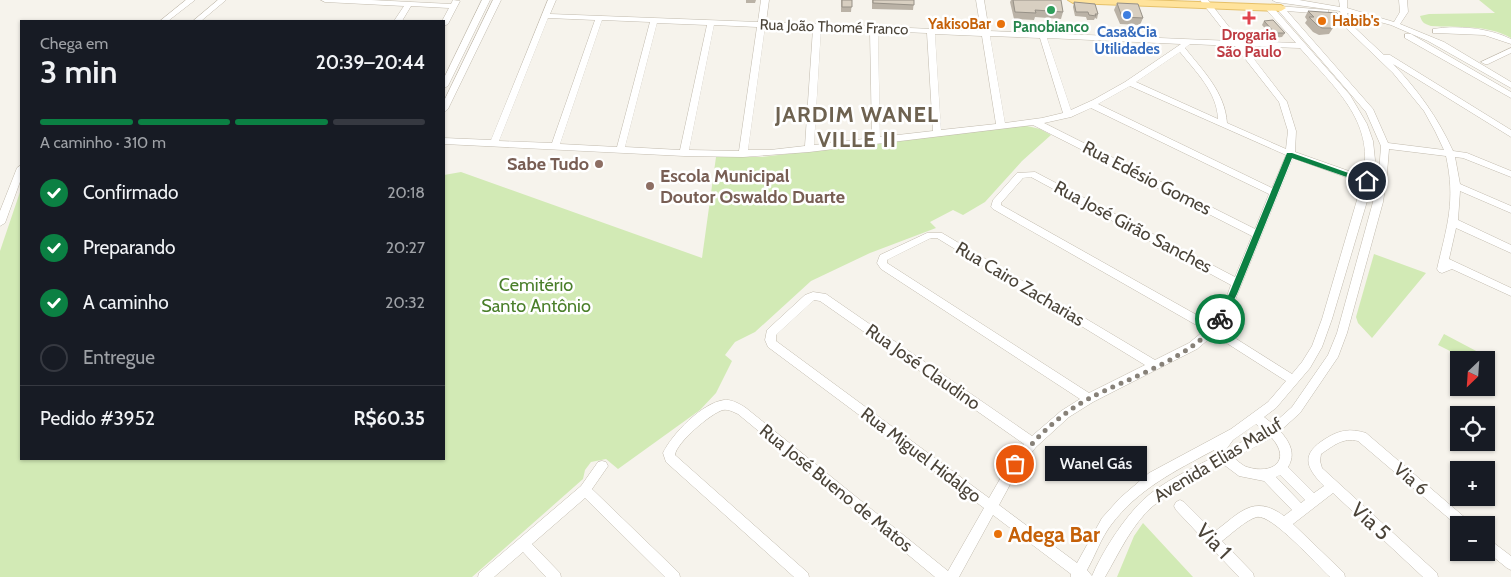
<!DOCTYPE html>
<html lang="pt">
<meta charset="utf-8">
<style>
:root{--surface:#171b24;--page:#20242c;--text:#f1f3f6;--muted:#9ea1a6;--line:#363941;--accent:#0b8043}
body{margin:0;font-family:Cabin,sans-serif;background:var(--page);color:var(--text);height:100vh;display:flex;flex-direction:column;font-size:19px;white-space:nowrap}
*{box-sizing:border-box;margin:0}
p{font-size:16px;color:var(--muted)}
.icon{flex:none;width:28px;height:28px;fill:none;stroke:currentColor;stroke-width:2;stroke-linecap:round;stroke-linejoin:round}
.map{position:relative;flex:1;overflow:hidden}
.details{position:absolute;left:20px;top:20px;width:425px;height:440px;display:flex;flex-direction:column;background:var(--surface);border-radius:0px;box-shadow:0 1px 4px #0004}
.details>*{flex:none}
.needle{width:32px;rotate:205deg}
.tools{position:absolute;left:1450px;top:351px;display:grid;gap:10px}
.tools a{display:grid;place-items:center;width:45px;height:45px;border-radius:0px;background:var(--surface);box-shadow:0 1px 4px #0004;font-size:25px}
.pin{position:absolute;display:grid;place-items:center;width:42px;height:42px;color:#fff;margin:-21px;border:2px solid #fff;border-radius:50%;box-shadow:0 1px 5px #0007}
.courier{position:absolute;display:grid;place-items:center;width:50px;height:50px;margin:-25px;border:4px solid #0b8043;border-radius:50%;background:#fff;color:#222;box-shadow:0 1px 6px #0007}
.bubble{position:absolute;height:35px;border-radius:0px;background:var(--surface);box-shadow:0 1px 4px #0004;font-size:16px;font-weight:600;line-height:35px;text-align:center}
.headline em{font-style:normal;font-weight:600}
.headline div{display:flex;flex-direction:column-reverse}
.headline{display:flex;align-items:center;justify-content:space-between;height:85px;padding:0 20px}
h1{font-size:32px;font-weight:600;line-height:38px}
.bar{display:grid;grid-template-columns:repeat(4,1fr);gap:8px 5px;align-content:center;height:60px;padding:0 20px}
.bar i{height:6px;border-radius:4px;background:var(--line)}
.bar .selected{background:var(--accent)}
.bar p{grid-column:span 4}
.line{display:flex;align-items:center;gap:12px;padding:0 20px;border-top:1px solid var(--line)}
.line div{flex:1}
ol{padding:0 20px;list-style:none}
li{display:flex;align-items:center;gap:15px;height:55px}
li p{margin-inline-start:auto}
li .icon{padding:5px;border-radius:50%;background:var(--accent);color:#fff;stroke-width:4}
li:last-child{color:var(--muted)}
li i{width:28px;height:28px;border:2px solid var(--line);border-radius:50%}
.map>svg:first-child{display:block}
.green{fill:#d2eab5}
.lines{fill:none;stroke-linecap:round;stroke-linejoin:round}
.minor-casing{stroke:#c2bbae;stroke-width:1}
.major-casing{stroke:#e6c16a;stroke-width:2}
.minor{fill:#fff;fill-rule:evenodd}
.major{fill:#ffe39c;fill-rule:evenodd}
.wall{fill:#bab2a6}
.shaded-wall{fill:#979187}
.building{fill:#d8cfc1;stroke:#979187}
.route{fill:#0b8043}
.done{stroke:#878178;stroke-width:5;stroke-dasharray:0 9}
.leisure-dot{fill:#2e9e5b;stroke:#fff;stroke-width:2}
.shop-dot{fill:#3f7fe0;stroke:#fff;stroke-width:2}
.health-dot{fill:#e0444e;stroke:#fff;stroke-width:2}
.food-dot{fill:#e8710a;stroke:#fff;stroke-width:2}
.education-dot{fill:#8d6e63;stroke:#fff;stroke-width:2}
.labels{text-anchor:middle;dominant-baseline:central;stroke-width:5;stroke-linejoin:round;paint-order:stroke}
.far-food-label{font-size:15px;font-weight:bold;fill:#c56008;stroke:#fff;text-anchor:start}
.far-street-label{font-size:15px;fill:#4b4439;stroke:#fff}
.far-leisure-label{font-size:15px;font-weight:bold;fill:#27864d;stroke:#fff}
.far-shop-label{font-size:15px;font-weight:bold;fill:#366cbe;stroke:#fff}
.far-health-label{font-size:15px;font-weight:bold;fill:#be3a42;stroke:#fff}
.education-label{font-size:18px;font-weight:bold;fill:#785e54;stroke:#fff;text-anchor:end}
.street-label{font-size:18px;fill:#4b4439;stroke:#fff}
.park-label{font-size:18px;fill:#4a7f2a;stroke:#fff}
.near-street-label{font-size:21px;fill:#4b4439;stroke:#fff}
.near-food-label{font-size:21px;font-weight:bold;fill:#c56008;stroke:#fff;text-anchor:start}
.district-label{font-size:22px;font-weight:bold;letter-spacing:1px;fill:#6e6250;stroke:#fff}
</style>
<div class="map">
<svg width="1511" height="577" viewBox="0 0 1511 577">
<rect width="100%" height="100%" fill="#f6f3ec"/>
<path class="green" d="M1479 0H1511V38C1486 24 1459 28 1431 26 1425 24 1422 23 1420 16L1429 14 1495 13Z
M1023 125 1040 129 1051 135 1022 161 985 202 963 215 953 210 930 222 936 228 870 253 811 281 755 332 735 342 725 355 732 361 716 393 700 410 618 469 606 459 591 462 585 470 583 479 472 577H0V251L20 192 21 459H444V175L461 172 702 258 716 157H762Z
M1374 254 1426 273 1372 338 1358 323 1356 317Z
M1444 334 1480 353 1477 360H1468L1438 345Z
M1143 523 1193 577H1117L1134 536Z"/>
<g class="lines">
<defs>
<path id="minor" d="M186 0H195L168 21H160Z
M218 0H226L201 21H193Z
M321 0H371L451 4 453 0 460 1 448 24 444 26V21H442L449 8 411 6 402 21H394L404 6 325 2Z
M482 0H490L448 86 444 88V78Z
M493 0H501L448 109 444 112V101Z
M548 0H556L550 14 758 22 761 0H769L766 22 981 31 976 0H984L989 31 1232 41 1200 0H1208L1240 41 1296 43 1265 8 1272 6 1350 95 1367 124 1373 141 1375 160 1368 198 1332 319 1322 347 1310 368 1276 408 1264 417 1273 424 1292 407 1328 355 1337 333 1373 202 1379 173 1381 146 1366 112 1278 10V6L1328 10V14H1325L1287 11 1373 109 1388 143 1444 150 1435 131 1424 111 1393 73 1344 26 1340 11 1276 2 1272 0H1299L1340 7 1339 0H1347V8L1394 22 1400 12 1399 0H1407L1408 12 1400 24 1444 42 1511 82V88L1428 41 1391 25 1347 13 1351 24 1361 19H1367V23L1355 28 1384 55H1390L1511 130V137L1393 64C1418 90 1438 118 1453 151L1467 153 1511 171V177L1463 158 1455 157 1460 184 1511 206V213L1460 191 1458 220 1511 245V253L1456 228 1449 259 1511 288V296L1452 269 1442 273 1439 272 1437 269C1447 226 1456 201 1446 156L1389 149 1387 173 1383 202 1347 333 1338 357 1300 413 1280 431C1290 442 1296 454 1288 467L1314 493 1324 486C1305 467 1301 454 1325 439 1339 430 1350 428 1366 433L1469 521 1471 525H1459V527L1358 441C1343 437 1333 446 1321 454L1320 461 1322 468 1437 573 1438 577H1423L1333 493 1293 524 1344 573 1345 577H1330C1317 565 1272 514 1257 517 1247 519 1230 535 1222 541L1253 573 1254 577H1239L1176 510 1174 506 1176 502 1180 500 1184 502 1214 532C1239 514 1253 493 1284 516L1292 510 1264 481 1239 476 1223 464C1200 477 1174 489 1153 506 1132 524 1119 553 1105 577H1071V574L993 515 959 577H935L738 414C733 412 729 409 723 410 711 413 676 443 675 455L808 573 809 577H794L666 462 663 453C672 434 702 403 724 400 731 399 740 404 746 408L948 571 984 508 768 347 765 340 767 330 805 295 813 292 826 294 1032 436 1061 411 1080 399 881 269 877 263 880 255 927 233H942L1155 360 1189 343 1205 330 993 209 991 207 993 200 1017 173 1035 172 1235 277 1252 236 1033 125 809 152 743 157 684 156 444 144V138L491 140ZM548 18 595 20 552 143 499 141ZM602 20 650 22 617 147 560 144ZM657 23 707 25 680 150 625 147ZM714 25 757 27 739 151 689 150ZM765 27 813 29 805 146 770 150H748ZM821 29 870 31 872 138 814 145ZM878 31 927 33 933 131 880 137ZM935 34 982 36 996 124 941 130ZM990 36 1040 38 1063 113 1042 118 1005 123ZM1047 38 1181 44 1125 82 1093 100 1071 110ZM1190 44 1235 46 1279 102 1288 131 1286 149 1227 123C1225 92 1203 71 1185 48ZM1244 46 1300 48C1333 86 1375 121 1363 176L1295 152 1296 131 1287 102ZM1180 52C1196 72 1217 92 1218 119L1136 82ZM1130 86 1286 155 1272 188 1098 104ZM1091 108 1269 194 1255 229 1044 123 1071 117ZM1293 158 1362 183 1322 319 1312 346 1302 362 1292 374 1219 328 1233 305ZM1031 177 1231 285 1224 304 1211 323 1001 205V203L1023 178ZM931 238H937L1145 365 1089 393 887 263V260ZM814 300 820 301 1024 444 1011 460 989 498 776 341V335ZM1214 335 1286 381 1268 402 1231 429 1149 473 1120 498 1102 518 1077 563 999 505 1019 468 1036 447 1069 417 1093 402 1197 349ZM1256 424 1264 430 1225 451 1233 440ZM1272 438C1292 461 1272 475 1247 467 1243 466 1238 461 1234 458ZM1214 450 1216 456C1193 468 1162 482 1143 500 1124 518 1102 552 1092 576L1087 570C1095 556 1101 538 1111 525 1138 489 1175 471 1214 450ZM1280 475 1305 500 1301 503 1276 477Z
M1433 29C1458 25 1489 28 1511 39V44L1484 35 1436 33H1433Z
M1405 34H1411L1511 92V98L1405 38Z
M1511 48V53L1488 64H1485L1481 62Z
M21 165V179L5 223 0 226V211L17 168Z
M602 461 606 462 608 466 592 489 679 573 680 577H665L585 498 532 544 560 573 561 577H546L523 552 494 577H478L479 573 581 486 598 462Z
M1486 537 1511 556V570L1507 568 1486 551Z"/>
<path id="major" d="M1068 0H1144L1281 5 1286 8 1281 11 1073 3Z"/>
</defs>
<use href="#minor" class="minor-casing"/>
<use href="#major" class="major-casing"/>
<use href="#minor" class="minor"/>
<use href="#major" class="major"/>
</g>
<path class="wall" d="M746 0H756L755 3H746Z
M841 0H852L851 12H841Z
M872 0H914L913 10 872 9Z
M1011 0H1052L1063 12 1061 19 1035 17 1034 20 1014 19 1010 2Z
M1074 2 1098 14 1097 19 1095 18 1094 20H1087L1086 17 1075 16 1073 7Z
M1117 3 1143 18 1140 25 1120 24 1114 10Z
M1308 11 1338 25 1333 28 1329 34 1319 35 1313 32 1305 23 1307 20 1305 17Z
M1264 21 1285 33 1282 37 1273 38 1262 25Z"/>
<path class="shaded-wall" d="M1341 19 1338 25 1333 28 1331 25Z"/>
<path class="building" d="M842 0H852V7H842Z
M873 0H914V5L873 3Z
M1013 0H1061L1063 12 1035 10 1036 13 1015 12Z
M1074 2 1095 4 1098 14H1095L1096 16 1089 15 1088 12H1076Z
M1117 3 1138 4 1143 18 1122 17Z
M1308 11 1337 13 1341 19 1331 25 1333 28H1322L1317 25 1309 17H1314Z
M1273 20 1285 33H1275L1264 21Z"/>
<path class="route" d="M1287 153H1292L1371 181 1364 183 1292 158 1237 294 1223 321H1217L1216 319 1229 294Z"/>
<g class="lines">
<path class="done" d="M1015 464C1036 437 1060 414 1090 398 1130 377 1195 357 1220 319"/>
</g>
<circle class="leisure-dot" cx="1051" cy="10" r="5"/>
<circle class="shop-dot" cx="1127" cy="15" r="5"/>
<path class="health-dot" d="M1246.5 10.5h5v5h5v5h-5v5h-5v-5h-5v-5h5z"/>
<g class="food-dot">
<circle cx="1322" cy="21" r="5"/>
<circle cx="1001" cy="24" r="5"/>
<circle cx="998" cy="534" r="5"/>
</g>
<g class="education-dot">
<circle cx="599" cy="164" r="5"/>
<circle cx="650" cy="186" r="5"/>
</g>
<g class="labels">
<g class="far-food-label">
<text x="1332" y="21">Habib's</text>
<text x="991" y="24" text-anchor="end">YakisoBar</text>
</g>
<g class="far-street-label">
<text transform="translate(834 27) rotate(2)">Rua João Thomé Franco</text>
</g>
<g class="far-leisure-label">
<text x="1051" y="27">Panobianco</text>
</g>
<g class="far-shop-label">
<text x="1127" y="32">Casa&amp;Cia<tspan x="1127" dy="17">Utilidades</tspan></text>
</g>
<g class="far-health-label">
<text x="1249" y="35">Drogaria<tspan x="1249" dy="17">São Paulo</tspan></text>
</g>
<g class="education-label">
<text x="589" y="164">Sabe Tudo</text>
<text x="660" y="176" text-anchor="start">Escola Municipal<tspan x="660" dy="21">Doutor Oswaldo Duarte</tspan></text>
</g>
<g class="street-label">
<text transform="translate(1147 178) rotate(27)">Rua Edésio Gomes</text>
<text transform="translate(1133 227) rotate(28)">Rua José Girão Sanches</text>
<text transform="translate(1020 284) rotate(31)">Rua Cairo Zacharias</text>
<text transform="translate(923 367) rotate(35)">Rua José Claudino</text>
<text transform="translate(921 455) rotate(37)">Rua Miguel Hidalgo</text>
<text transform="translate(1218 460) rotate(-31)">Avenida Elias Maluf</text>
<text transform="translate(1411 479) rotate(41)">Via 6</text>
<text transform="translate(836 488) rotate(39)">Rua José Bueno de Matos</text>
</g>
<g class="park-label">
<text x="536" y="285">Cemitério<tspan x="536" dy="21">Santo Antônio</tspan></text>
</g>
<g class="near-street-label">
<text transform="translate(1371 521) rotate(42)">Via 5</text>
<text transform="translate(1214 541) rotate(46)">Via 1</text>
</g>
<g class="near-food-label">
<text x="1008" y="534">Adega Bar</text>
</g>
<g class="district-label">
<text x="857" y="114">JARDIM WANEL<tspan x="857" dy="25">VILLE II</tspan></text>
</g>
</g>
</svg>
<div class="tools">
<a><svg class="needle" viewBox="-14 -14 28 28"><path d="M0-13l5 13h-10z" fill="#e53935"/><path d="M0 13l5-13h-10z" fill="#9ea1a6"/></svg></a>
<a><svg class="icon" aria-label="locate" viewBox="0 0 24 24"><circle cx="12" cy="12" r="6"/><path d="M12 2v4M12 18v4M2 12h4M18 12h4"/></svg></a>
<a>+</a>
<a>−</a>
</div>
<div class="pin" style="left:1015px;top:464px;background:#ea580c"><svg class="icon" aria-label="bag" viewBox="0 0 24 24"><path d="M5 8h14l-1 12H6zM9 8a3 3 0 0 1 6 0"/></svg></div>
<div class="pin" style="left:1367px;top:181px;background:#1f2937"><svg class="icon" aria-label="home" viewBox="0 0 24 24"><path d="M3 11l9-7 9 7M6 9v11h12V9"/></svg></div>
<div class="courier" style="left:1220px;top:319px"><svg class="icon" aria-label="bike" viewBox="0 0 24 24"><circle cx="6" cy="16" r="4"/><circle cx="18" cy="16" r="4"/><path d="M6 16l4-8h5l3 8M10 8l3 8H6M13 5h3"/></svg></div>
<div class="bubble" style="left:1045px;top:446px;width:102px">Wanel Gás</div>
<section class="details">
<div class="headline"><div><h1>3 min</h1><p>Chega em</p></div><em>20:39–20:44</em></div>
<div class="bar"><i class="selected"></i><i class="selected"></i><i class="selected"></i><i></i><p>A caminho · 310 m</p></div>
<ol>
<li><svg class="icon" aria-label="check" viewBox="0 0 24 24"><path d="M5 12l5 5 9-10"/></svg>Confirmado<p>20:18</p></li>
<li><svg class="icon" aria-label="check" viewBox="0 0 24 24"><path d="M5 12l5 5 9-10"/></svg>Preparando<p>20:27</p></li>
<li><svg class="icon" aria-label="check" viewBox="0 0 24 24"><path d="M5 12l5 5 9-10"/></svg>A caminho<p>20:32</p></li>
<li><i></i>Entregue</li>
</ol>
<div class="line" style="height:65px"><div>Pedido #3952</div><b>R$60.35</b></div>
</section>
</div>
